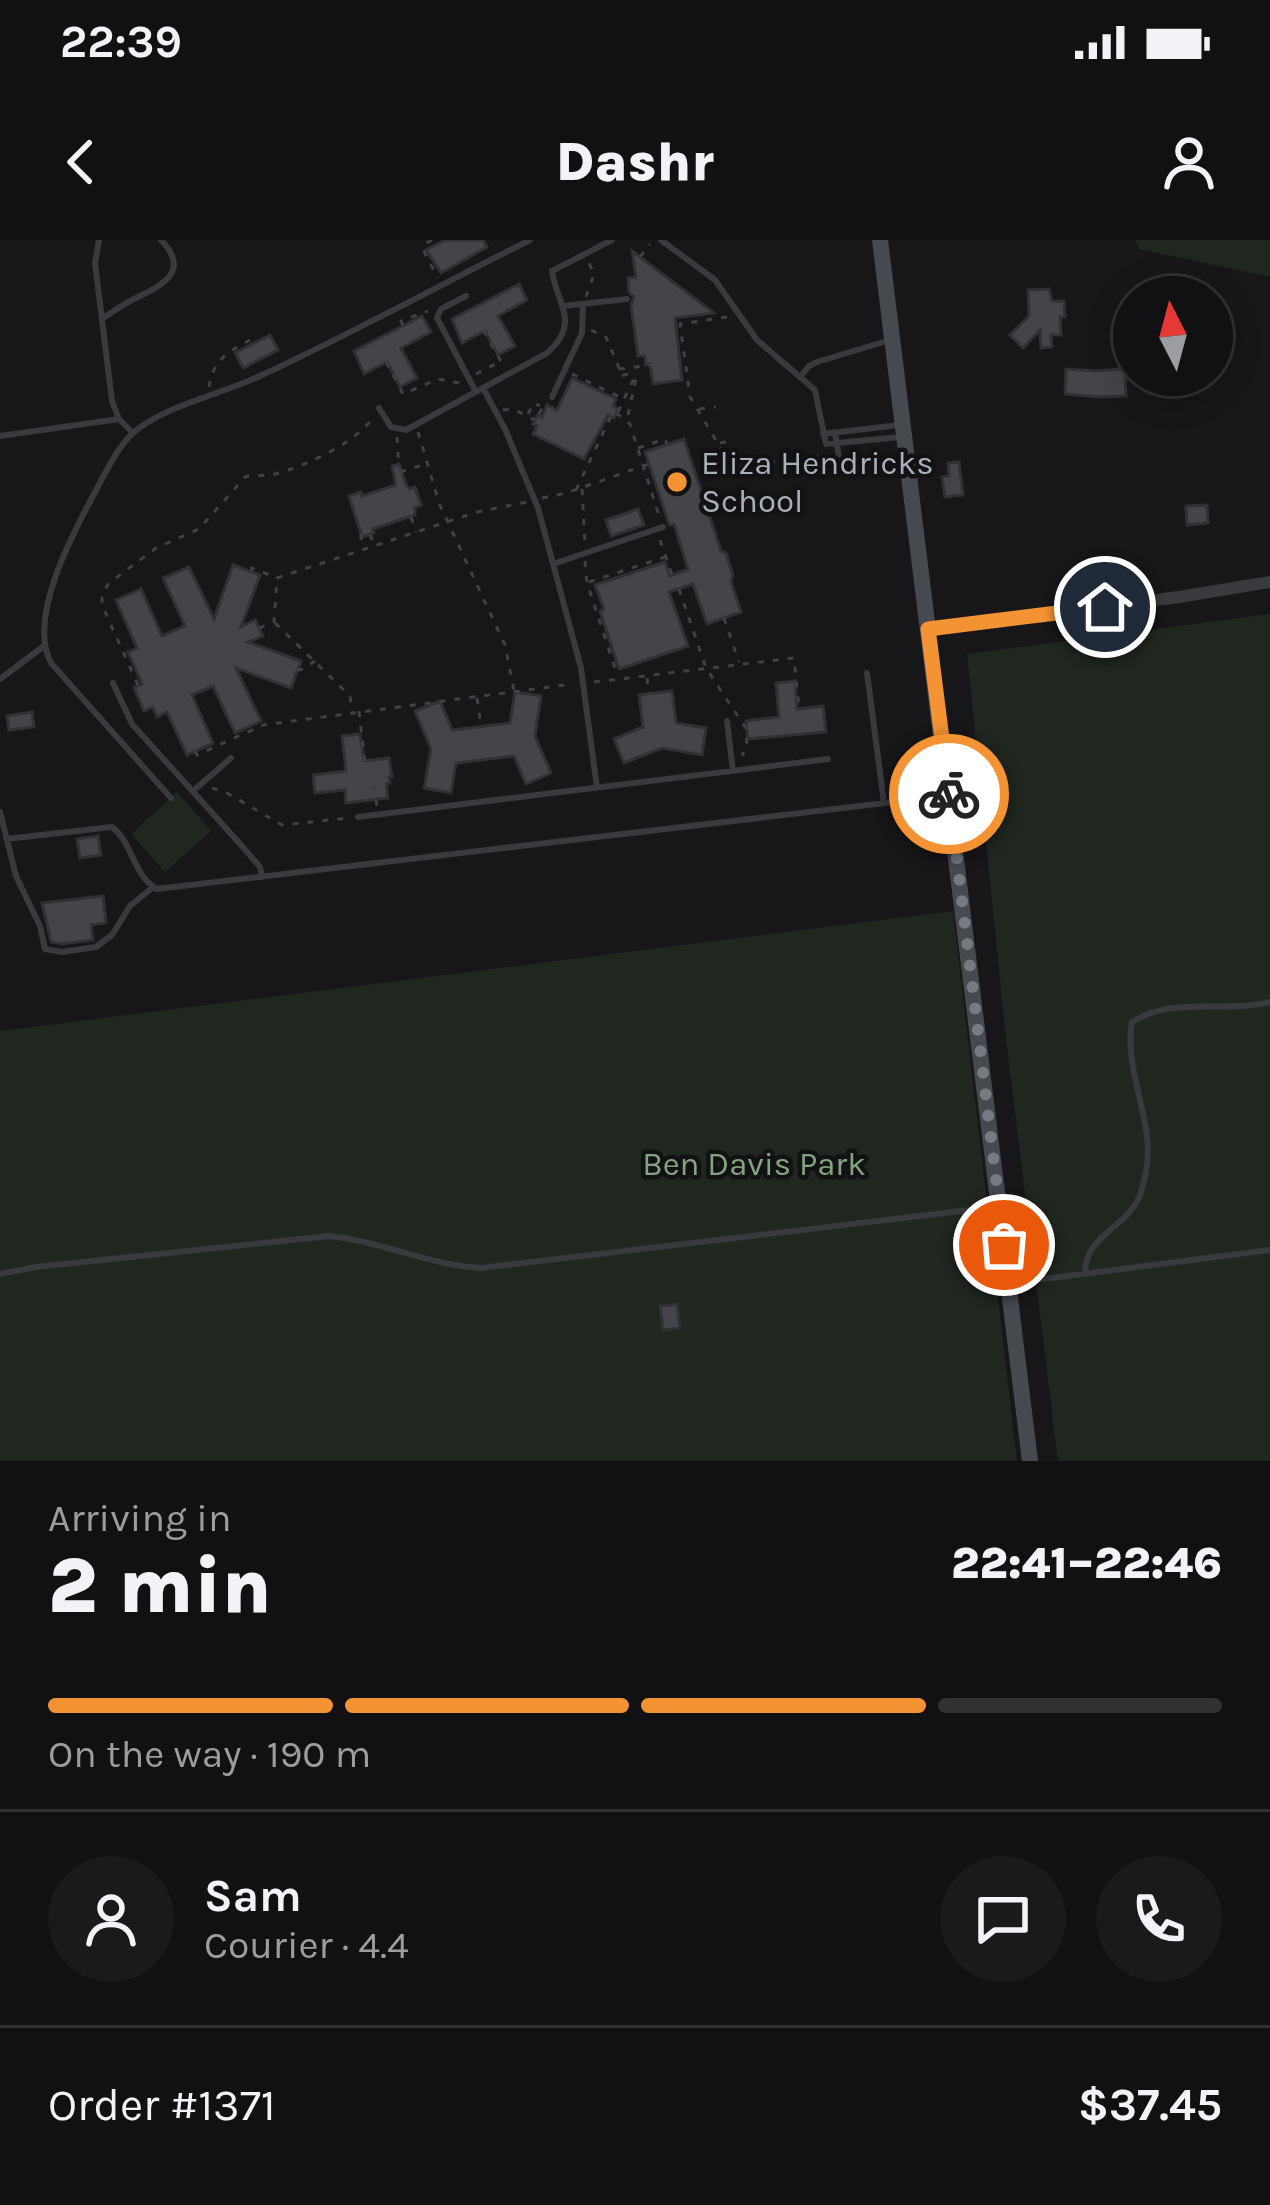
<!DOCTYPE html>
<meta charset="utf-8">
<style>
:root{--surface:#111113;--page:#1a1a1c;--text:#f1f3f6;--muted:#9c9da0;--line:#303133;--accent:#f49333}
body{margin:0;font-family:Karla,sans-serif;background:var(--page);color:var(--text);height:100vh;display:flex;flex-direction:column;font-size:45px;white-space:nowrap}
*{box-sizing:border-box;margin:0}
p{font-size:39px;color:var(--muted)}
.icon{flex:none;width:66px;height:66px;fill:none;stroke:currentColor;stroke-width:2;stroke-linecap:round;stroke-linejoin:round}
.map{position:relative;height:1221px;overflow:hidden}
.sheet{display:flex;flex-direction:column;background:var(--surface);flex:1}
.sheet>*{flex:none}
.needle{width:78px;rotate:354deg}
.tools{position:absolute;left:1113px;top:36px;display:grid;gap:24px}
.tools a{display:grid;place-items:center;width:120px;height:120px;border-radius:50%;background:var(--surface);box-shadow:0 6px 30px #0003,0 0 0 3px var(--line);font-size:60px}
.pin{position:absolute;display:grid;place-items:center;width:102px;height:102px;color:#fff;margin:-51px;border:6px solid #fff;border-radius:50%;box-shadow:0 3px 12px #0007}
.courier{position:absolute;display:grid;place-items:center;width:120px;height:120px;margin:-60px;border:9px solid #f49333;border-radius:50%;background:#fff;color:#222;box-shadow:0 3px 15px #0007}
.summary em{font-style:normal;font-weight:800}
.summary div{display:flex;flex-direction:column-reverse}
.summary{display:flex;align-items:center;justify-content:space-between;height:204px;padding:0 48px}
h1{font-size:78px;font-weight:800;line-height:90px}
.bar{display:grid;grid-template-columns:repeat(4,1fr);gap:18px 12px;align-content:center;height:144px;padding:0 48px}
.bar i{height:15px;border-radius:9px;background:var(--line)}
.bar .on{background:var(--accent)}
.bar p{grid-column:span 4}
.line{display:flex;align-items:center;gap:30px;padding:0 48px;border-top:3px solid var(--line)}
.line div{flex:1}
.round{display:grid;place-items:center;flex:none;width:126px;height:126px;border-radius:63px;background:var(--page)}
.status{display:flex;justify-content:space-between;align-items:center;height:84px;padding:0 60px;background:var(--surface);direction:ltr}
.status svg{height:33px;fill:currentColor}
header{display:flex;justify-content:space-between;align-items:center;height:156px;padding:0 48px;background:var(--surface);font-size:54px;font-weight:800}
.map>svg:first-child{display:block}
.green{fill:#1f271f}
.building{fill:#434549;stroke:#313135;stroke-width:3}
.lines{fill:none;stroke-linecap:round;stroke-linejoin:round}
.path{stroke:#3e4145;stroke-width:3;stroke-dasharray:6 9;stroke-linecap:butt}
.service{stroke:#383a3e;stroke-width:6}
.minor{stroke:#383a3e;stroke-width:12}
.secondary{stroke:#46494e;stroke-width:16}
.done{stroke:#767a81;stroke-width:12;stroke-dasharray:0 21.6}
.route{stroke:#f49333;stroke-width:15}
.poi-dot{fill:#f49333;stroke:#121214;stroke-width:4.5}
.labels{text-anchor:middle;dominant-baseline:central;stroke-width:9;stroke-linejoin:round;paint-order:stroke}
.poi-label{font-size:33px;fill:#a9b0b9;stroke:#121214;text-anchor:start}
.park-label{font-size:33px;fill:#84a480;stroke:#121214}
</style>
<div class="status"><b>22:39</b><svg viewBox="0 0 49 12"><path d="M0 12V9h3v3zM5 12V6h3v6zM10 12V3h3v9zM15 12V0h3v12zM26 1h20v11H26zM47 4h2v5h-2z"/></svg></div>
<header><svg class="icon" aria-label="back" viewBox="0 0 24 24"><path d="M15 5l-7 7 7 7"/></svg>Dashr<svg class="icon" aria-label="person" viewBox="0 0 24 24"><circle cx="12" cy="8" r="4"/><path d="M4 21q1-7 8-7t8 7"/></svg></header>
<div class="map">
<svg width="1270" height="1221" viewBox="0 0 1270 1221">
<rect width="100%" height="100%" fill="#171719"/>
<path class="green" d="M1136 0H1270V37L1139 9Z
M1270 374V1221H1058L1006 799 967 414Z
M177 552 211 591 165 632 131 594Z
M953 671 1017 1221H0V791Z"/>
<path class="building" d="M445 0H483L487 7 441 33 426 10Z
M632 11 714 73 675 78 682 140 653 144 650 124 646 125 645 116H638L631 65 634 57 629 52 628 38 636 37Z
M519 44 527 60 498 76 515 106 498 115 485 91 462 103 452 79Z
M1049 49 1052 61H1064L1065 77H1060L1061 95H1051L1052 107 1041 108 1040 90 1023 108 1010 95 1029 76 1028 50Z
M422 76 431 92 401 108 417 138 400 147 387 122 364 134 354 111Z
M270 95 278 110 243 128 235 113Z
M1132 128 1133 139H1125L1126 156 1099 157 1065 154 1066 129 1097 131Z
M572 138 616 159 613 166 618 169 614 178 608 175 584 219 533 194 537 186 533 184 538 174 542 177 547 165 557 170Z
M684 199 721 311 726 313 733 336 731 341 741 372 707 384 693 344 669 352 688 406 619 429 600 371 604 369 595 345 665 322 670 336 688 329 674 284 670 285 668 281 645 212Z
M959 222 963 255 945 257 942 237 949 236 948 223Z
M399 224 406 245 409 249 415 247 421 265 415 267V275L373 289 374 293 362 297 349 256 361 252 362 256 396 245 392 226Z
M1207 265 1208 283 1187 285 1186 266Z
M638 269 644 285 611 296 606 280Z
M233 325 260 335 241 387 255 380 263 396 248 402 301 421 291 448 236 428 261 481 235 493 213 446 192 455 213 503 187 515 167 472 157 477 153 467 144 471 137 455 134 447 142 444 128 412 137 408 116 360 141 349 162 396 185 386 163 338 189 327 214 379Z
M795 441 797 469 823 466 826 492 748 499 746 481 779 477 776 443Z
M672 451 676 483 706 488 702 515 662 508 624 523 614 499 643 487 639 455Z
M515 452 541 456 535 496 551 533 526 544 514 516 456 523 451 553 424 548 431 509 415 471 440 461 452 490 510 483Z
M32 472 34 487 9 490 7 476Z
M360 494 364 521 389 518 392 537H389L390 543 386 544 388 558 346 563 345 550 315 553 313 535 346 531 342 496Z
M98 596 101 615 80 618 77 599Z
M103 656 106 683 91 685 93 700 62 704 51 702 42 663Z
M677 1064 680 1088 663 1090 660 1066Z"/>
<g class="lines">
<path class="path" d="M432 0 425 4 424 12 438 38
M640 17 650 4
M586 57 594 34 588 21
M727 77 680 84 690 157 732 227 830 215
M403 85 401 81 428 71
M483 90 503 125
M591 90 606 97 619 128
M386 122 403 154 438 139 464 144
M476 134 499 122
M572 134 624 159
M209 147C213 120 228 112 250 100
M699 169 716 167
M503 170 513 169 535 180
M618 172 634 138 628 134 620 136 619 129 651 125
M616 173 630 184 660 279
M528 174 534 163 540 166
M539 174 544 164
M628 175 636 139
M418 192 439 263 505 405 514 451
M397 197 400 243
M720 203 732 201
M638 208 665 199 667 204
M400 232 426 224
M582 249 585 305
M576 250 611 176
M542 258 566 253 649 224
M411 277 416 292
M361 294V300L371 296 374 306
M660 300 672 335
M585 321 587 343 616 431
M251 331 252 328 275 337
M589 342 665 317
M679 349 706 428 745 487 747 504 742 516
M724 378 739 422
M275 383 350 456 352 472
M259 388 274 382 277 338 477 272 527 262
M297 430 304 429 315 421
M647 438 649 454
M594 442 794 418 799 468
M138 445 102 365V356L108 344 156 308 199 289 245 237C255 235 265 236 275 234 306 226 358 202 375 175
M477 458 481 486
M359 471 365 522
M195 511 197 515 263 485 572 444
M374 545 377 567
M212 548 227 553 282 585 348 578"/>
<path class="service" d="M99 0 95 23 112 161 119 179 133 193
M661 0 715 40 757 100 815 150 826 204 901 197
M466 56 441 69 437 78 476 152
M563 66 627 59
M103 78C114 71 125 63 138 57 165 44 190 30 161 0
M801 136 809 126 817 122 890 100
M483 148 505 189 538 268 581 428 597 548
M552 157 582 93 583 64
M379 168 391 187 406 190 547 113C582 83 556 63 552 31L612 0
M835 192 839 218
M823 194 899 185
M0 196 119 179
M553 324 663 287
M867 433 884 563
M0 439 44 406
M113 443 132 484 242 606 260 627 262 637
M727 481 733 531
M193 551 231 518
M171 558 51 423C27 378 73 293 95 252 108 229 119 201 142 186 178 162 222 154 260 136 351 94 440 45 530 0
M0 572 16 636 40 686 45 709 62 712 96 707 112 695 130 666 152 648
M358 577 828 519
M6 599 112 587C133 603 133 636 157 649L945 556
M0 1034 36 1027 329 996C381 1001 428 1025 481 1028L995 967
M1085 1034C1085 996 1123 989 1138 960 1142 952 1144 940 1146 932 1156 882 1123 832 1132 782 1176 755 1222 774 1270 762
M1012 1043 1270 1010"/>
<path class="minor" d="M928 389 1179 357 1270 342"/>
<path class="secondary" d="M880 0 1030 1221"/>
</g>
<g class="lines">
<path class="done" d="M949 554 1004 1005"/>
<path class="route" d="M949 554 928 389 1105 367"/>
</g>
<circle class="poi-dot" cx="677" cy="242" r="12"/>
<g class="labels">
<g class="poi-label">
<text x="701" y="223">Eliza Hendricks<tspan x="701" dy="38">School</tspan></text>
</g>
<g class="park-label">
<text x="754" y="924">Ben Davis Park</text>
</g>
</g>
</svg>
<div class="tools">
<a><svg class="needle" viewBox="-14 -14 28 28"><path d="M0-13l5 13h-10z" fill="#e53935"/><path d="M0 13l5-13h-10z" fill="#9c9da0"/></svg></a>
</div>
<div class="pin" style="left:1004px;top:1005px;background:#ea580c"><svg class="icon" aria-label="bag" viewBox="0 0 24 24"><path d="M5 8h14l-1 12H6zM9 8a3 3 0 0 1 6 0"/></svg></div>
<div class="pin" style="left:1105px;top:367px;background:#1f2937"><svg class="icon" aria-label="home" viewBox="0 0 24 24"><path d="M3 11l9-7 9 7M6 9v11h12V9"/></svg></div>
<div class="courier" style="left:949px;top:554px"><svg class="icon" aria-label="bike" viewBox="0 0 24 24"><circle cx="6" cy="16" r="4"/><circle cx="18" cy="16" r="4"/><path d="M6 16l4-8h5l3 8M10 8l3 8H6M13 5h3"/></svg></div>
</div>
<section class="sheet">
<div class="summary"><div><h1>2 min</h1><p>Arriving in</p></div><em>22:41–22:46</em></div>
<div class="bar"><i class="on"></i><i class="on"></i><i class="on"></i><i></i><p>On the way · 190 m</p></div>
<div class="line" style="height:216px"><a class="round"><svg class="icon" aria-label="person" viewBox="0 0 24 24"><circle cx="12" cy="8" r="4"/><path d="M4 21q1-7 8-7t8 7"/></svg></a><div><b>Sam</b><p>Courier · 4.4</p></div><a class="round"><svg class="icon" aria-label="chat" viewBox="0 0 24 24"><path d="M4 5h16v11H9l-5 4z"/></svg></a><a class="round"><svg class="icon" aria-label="phone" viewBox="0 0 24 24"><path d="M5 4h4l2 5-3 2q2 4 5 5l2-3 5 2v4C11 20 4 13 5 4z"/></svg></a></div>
<div class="line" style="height:156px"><div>Order #1371</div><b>$37.45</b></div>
</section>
